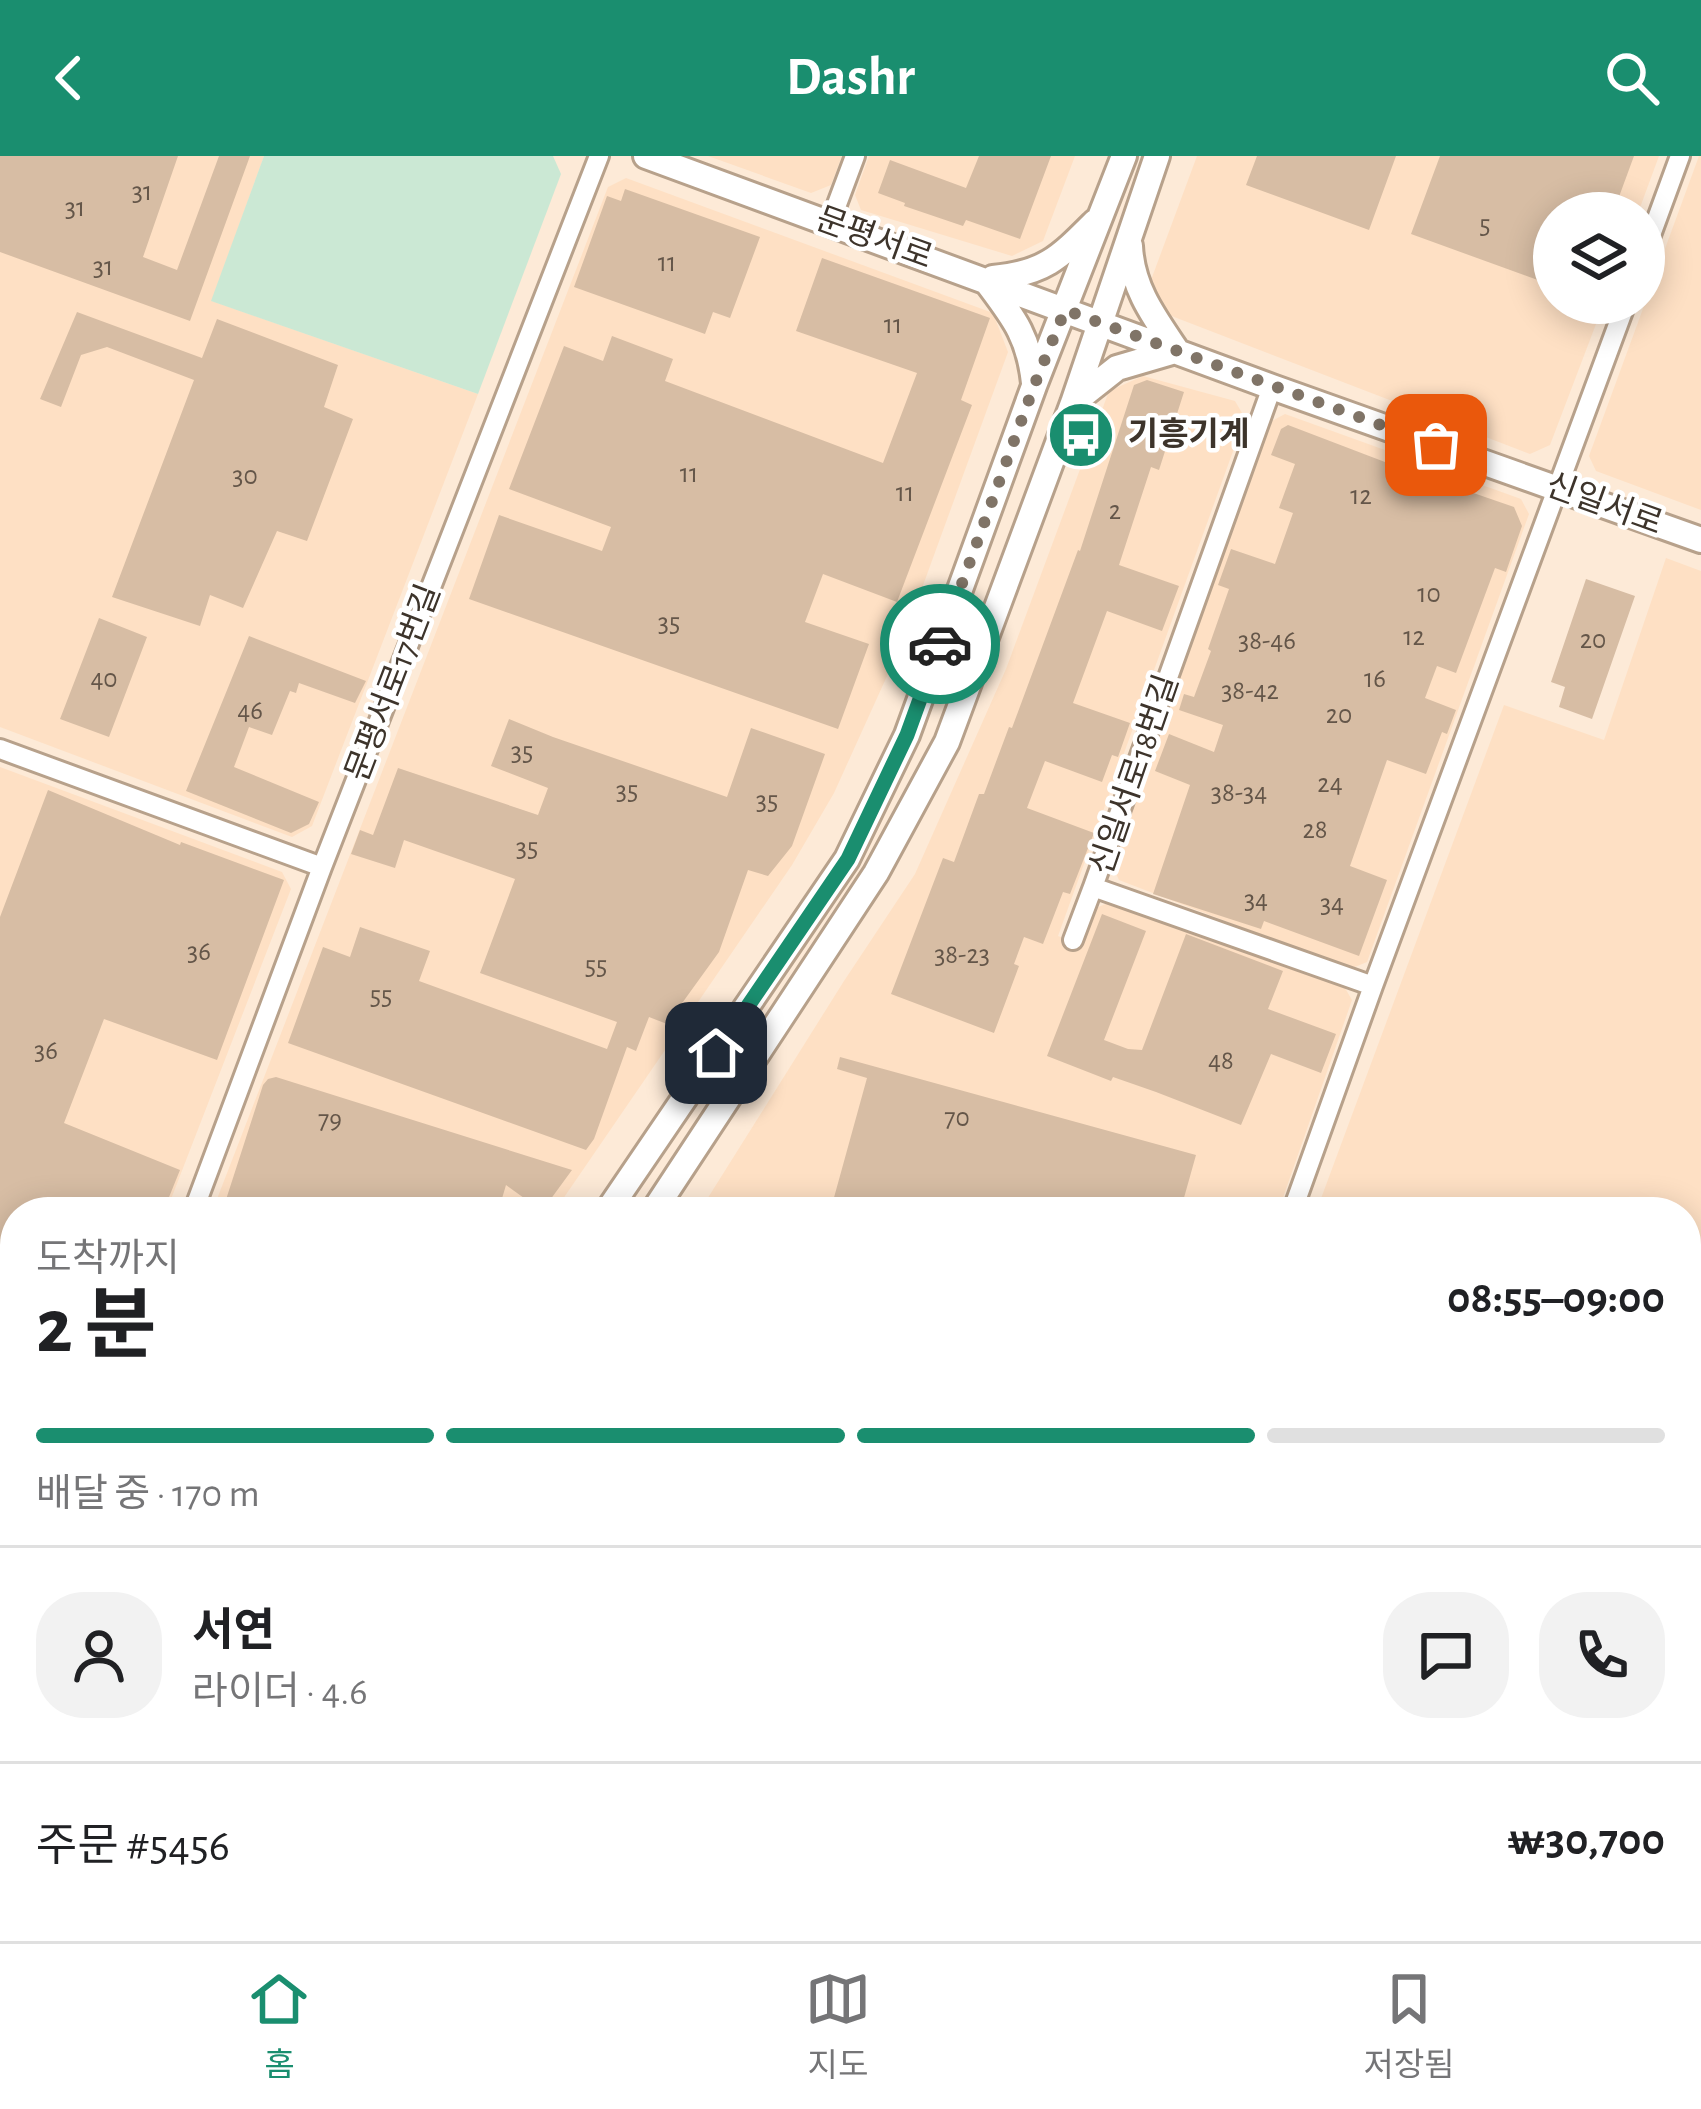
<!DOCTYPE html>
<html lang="ko">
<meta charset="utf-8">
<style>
:root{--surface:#fff;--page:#f2f2f2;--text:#202124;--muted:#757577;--line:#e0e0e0;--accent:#1a8e6f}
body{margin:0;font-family:"Alegreya Sans","Noto Sans KR",sans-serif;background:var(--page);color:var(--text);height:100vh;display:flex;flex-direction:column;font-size:45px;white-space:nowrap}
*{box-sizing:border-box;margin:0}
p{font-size:39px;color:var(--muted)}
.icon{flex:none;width:66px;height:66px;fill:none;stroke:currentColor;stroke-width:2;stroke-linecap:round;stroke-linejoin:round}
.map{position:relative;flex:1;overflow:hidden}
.drawer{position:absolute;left:0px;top:1041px;width:1701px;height:744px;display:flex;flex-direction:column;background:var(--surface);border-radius:48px 48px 0 0;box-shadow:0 6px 30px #0003}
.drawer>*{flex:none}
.buttons{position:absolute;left:1533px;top:36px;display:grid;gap:24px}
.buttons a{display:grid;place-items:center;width:132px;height:132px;border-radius:50%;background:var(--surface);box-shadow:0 6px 30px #0003;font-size:60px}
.pin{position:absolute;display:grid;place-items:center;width:102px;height:102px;color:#fff;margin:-51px;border-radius:24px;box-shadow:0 6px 18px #0006}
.courier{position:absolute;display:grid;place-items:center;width:120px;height:120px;margin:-60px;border:9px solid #1a8e6f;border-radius:50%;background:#fff;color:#222;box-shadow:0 3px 15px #0007}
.head em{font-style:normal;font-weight:700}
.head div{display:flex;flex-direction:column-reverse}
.head{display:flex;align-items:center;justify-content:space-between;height:204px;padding:0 36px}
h1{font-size:78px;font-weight:700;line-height:90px}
.bar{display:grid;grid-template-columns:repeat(4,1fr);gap:18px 12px;align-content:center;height:144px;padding:0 36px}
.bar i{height:15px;border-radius:9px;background:var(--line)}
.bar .active{background:var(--accent)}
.bar p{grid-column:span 4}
.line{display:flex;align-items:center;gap:30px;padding:0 36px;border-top:3px solid var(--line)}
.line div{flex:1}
.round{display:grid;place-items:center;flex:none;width:126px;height:126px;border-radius:48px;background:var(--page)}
header{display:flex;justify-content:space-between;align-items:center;height:156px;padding:0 36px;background:var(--accent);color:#fff;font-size:54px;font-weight:700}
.tab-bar{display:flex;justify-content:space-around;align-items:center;height:168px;border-top:3px solid var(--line);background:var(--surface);font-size:33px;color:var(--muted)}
.tab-bar a{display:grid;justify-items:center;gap:6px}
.tab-bar .active{color:var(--accent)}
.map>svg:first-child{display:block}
.built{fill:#fee0c4}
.green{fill:#cbe8d4}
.building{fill:#d7bda4}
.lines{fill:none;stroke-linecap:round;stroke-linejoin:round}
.minor-casing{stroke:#b7a18b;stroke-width:24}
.major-casing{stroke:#b7a18b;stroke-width:30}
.highway-casing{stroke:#b7a18b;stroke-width:33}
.minor{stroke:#fff;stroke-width:18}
.major{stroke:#fff;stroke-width:24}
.highway{stroke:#fff;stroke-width:27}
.done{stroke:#807467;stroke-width:12;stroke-dasharray:0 21.6}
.route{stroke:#1a8e6f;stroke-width:15}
.labels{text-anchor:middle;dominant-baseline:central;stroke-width:9;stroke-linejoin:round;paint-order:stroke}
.number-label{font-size:27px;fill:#645649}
.street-label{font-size:33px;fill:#3d342b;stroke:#fff}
.poi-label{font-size:33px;font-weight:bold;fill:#3d342b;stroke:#fff;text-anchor:start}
</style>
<header><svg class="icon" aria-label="back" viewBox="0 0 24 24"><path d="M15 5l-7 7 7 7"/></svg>Dashr<svg class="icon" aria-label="search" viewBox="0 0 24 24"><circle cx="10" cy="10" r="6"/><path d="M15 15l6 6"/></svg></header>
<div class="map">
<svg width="1701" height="1785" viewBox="0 0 1701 1785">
<rect width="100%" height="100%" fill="#fdead7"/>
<path class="built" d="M0 0H264L212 145 478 238 312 670 292 681 0 571Z
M708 0H842L831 29 811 37Z
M869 0H1075L1043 85 1012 100 861 54 855 39Z
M1197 0H1659L1638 57H1554V147H1604L1550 289 1530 298 1169 159 1151 124Z
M1699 0H1701V354L1596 315 1589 300Z
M626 22 993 157 1008 196 902 487 834 637 792 709 554 1056H212L608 31Z
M1143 220 1235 245 1245 262 1058 780 1082 789 1096 752 1108 747 1345 832 1352 844 1278 1056H699L844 825 915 718 1006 513 1109 235Z
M1285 258 1521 343 1529 358 1367 806 1350 813 1119 724 1113 711 1270 266Z
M1666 402 1701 415V1785H1547L1492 1770H1686V1056H1316L1504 549 1604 584Z
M0 611 282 716 291 733 166 1056H15V1451L5 1477 0 1480Z"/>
<path class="green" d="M264 0H553L561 18 478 238 211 145Z"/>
<path class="building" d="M0 0H178L143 101 177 114 219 0H250L190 165 0 96Z
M979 0H1051L1020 83 966 64 963 70 904 50 905 47 878 37 890 4 966 32Z
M1257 0H1396L1369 74 1246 29Z
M1440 0H1634L1613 57H1554V130L1411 78Z
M625 33 760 81 730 162 713 156 705 178 574 131 607 40 621 45Z
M822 102 990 162 961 244 972 249 897 446 823 418 805 466 869 488 838 573 469 443 499 359 602 395 611 371 509 333 564 190 603 205 612 180 673 203 665 225 883 307 917 217 796 175Z
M77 156 202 202 217 163 338 209 324 251 353 263 307 385 277 375 243 452 210 439 200 470 112 441 194 224 107 191 81 199 61 251 40 243Z
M1147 224 1184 236 1159 314 1151 311 1119 409 1179 430 1162 475 1107 455 1073 547 1130 567 1118 601 1112 599 1102 626 1045 605 1027 652 1094 677 1070 738 1063 736 1043 788 1024 781 1014 808 1019 810 994 877 891 838 943 702 954 706 979 638H984L1009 571 1012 572 1078 394 1080 395 1134 229Z
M1288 269 1398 311 1514 351 1522 370 1506 416 1495 412 1456 517 1437 510 1425 542 1456 554 1447 578 1442 576 1426 618 1387 604 1350 710 1387 724 1359 800 1264 765 1261 773 1153 738 1190 629 1155 615 1169 578 1214 596 1223 569 1179 554 1184 538 1194 541 1211 495 1208 493 1229 433 1218 429 1231 393 1275 408 1293 357 1279 352 1295 308 1271 299 1281 273Z
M1586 423 1635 440 1592 563 1559 551 1565 531 1551 526Z
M99 462 147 481 109 581 60 563Z
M249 480 366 525 355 547 299 527 296 537 290 535 272 579 249 571 234 611 319 646 309 668 291 677 186 635Z
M509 563 553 581 727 641 751 572 825 598 792 690 768 720 748 714 719 796 667 868 649 861 636 895 627 891 594 983 586 994 288 887 323 791 350 801 360 771 430 795 419 825 607 893 617 866 480 817 515 723 404 684 395 712 351 698 360 674 373 679 398 612 538 659 548 632 491 610Z
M48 634 180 689 181 686 284 724 217 904 104 863 64 967 180 1014 163 1056H15V1137L0 1131V761Z
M1102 758 1146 775 1104 884 1128 893 1142 894 1186 778 1283 815 1268 853 1336 878 1321 917 1271 898 1241 969 1156 936 1113 921 1111 925 1047 900Z
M840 901 1196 999 1180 1056H830L867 922 837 913Z
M276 921 572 1014 542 1055 506 1029 498 1056H222L263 929 268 923Z"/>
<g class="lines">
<defs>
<path id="minor" d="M830 67 855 0
M1644 98 1680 0
M1272 231 1093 731 1373 830
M0 593 322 711
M1073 784 1093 731
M193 1056 322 711 599 0
M1292 1056 1373 830 1626 147
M5 1507 15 1494
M1393 1770 1447 1785"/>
<path id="major" d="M646 0 1272 231 1701 384
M1130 90C1132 132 1154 161 1177 195
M993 122C1045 117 1059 102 1095 66
M986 125C1013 161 1029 180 1034 227
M1074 246 1117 212 1175 195
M607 1056 847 703 907 579 1034 230 1124 0
M653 1056 876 717 947 586 1073 247 1157 0
M262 1785 268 1770
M294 1785 300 1770"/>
<path id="highway" d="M0 1549 15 1554
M0 1590 15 1596
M979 1770 1056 1779 1097 1774
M1083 1770 1140 1785
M1209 1770 1268 1785
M1312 1770 1365 1785"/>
</defs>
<use href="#minor" class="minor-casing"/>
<use href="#major" class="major-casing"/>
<use href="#highway" class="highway-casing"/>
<use href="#minor" class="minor"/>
<use href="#major" class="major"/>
<use href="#highway" class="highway"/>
</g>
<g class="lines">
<path class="done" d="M940 488 1034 230 1065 154 1436 289"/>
<path class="route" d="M716 897 848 703 907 579 940 488"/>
</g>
<defs>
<symbol id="bus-disc" viewBox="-11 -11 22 22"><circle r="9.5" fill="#1a8e6f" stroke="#fff"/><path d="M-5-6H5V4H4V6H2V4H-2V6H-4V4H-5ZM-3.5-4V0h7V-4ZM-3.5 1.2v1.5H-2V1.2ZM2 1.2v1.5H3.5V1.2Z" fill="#fff"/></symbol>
</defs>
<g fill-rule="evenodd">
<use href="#bus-disc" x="1043" y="241" width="76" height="76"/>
</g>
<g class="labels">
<g class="number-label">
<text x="142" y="35">31</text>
<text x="75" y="51">31</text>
<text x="1485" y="68">5</text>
<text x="667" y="106">11</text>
<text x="103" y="110">31</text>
<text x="893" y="168">11</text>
<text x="689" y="317">11</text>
<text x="245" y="319">30</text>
<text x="905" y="336">11</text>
<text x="1361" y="339">12</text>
<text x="1115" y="354">2</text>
<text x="1429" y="437">10</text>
<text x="669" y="466">35</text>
<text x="1414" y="480">12</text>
<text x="1593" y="483">20</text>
<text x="1267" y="484">38-46</text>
<text x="104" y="522">40</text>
<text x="1375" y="522">16</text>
<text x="1250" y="534">38-42</text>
<text x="250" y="554">46</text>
<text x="1339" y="558">20</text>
<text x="522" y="595">35</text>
<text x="1330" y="627">24</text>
<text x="627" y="634">35</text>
<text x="1239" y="636">38-34</text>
<text x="767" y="644">35</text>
<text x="1315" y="673">28</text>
<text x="527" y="691">35</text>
<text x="1256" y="743">34</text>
<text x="1332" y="747">34</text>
<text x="199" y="795">36</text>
<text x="962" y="798">38-23</text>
<text x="596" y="809">55</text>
<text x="381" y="839">55</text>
<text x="46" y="894">36</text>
<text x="1221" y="904">48</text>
<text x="957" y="961">70</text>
<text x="330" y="963">79</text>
</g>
<g class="street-label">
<text transform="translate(874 83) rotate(20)">문평서로</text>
<text transform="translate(1604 349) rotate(20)">신일서로</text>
<text transform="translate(394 527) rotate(-69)">문평서로17번길</text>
<text transform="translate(1135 619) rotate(-71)">신일서로18번길</text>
</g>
<g class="poi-label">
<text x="1128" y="279">기흥기계</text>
</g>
</g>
</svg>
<div class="buttons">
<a><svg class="icon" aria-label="layers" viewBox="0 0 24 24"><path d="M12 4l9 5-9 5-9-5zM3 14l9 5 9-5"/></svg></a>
</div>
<div class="pin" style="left:1436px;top:289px;background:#ea580c"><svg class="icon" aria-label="bag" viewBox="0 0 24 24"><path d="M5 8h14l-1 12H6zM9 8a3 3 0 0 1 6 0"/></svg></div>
<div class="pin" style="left:716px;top:897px;background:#1f2937"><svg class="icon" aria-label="home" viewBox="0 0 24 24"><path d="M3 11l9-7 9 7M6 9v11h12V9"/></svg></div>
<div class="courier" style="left:940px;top:488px"><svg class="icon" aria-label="car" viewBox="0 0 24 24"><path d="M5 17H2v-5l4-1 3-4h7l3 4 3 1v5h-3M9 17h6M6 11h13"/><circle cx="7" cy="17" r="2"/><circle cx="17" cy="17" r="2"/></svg></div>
<section class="drawer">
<div class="head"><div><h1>2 분</h1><p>도착까지</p></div><em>08:55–09:00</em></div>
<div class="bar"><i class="active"></i><i class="active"></i><i class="active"></i><i></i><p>배달 중 · 170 m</p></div>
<div class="line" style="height:216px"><a class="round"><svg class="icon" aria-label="person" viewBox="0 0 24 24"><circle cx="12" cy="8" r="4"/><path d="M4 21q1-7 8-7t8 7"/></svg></a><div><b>서연</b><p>라이더 · 4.6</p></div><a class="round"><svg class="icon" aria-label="chat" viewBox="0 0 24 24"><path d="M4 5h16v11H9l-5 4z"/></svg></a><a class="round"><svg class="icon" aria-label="phone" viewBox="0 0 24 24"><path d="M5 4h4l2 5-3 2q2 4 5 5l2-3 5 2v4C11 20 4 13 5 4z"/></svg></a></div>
<div class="line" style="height:156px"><div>주문 #5456</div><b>₩30,700</b></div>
</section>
</div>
<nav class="tab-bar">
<a class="active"><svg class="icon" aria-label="home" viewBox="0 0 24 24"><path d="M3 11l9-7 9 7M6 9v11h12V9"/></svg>홈</a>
<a><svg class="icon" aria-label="map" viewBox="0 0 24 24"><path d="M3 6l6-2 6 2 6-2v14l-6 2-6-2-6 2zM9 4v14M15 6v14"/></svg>지도</a>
<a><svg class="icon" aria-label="saved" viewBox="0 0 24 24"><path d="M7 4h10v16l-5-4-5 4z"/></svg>저장됨</a>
</nav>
